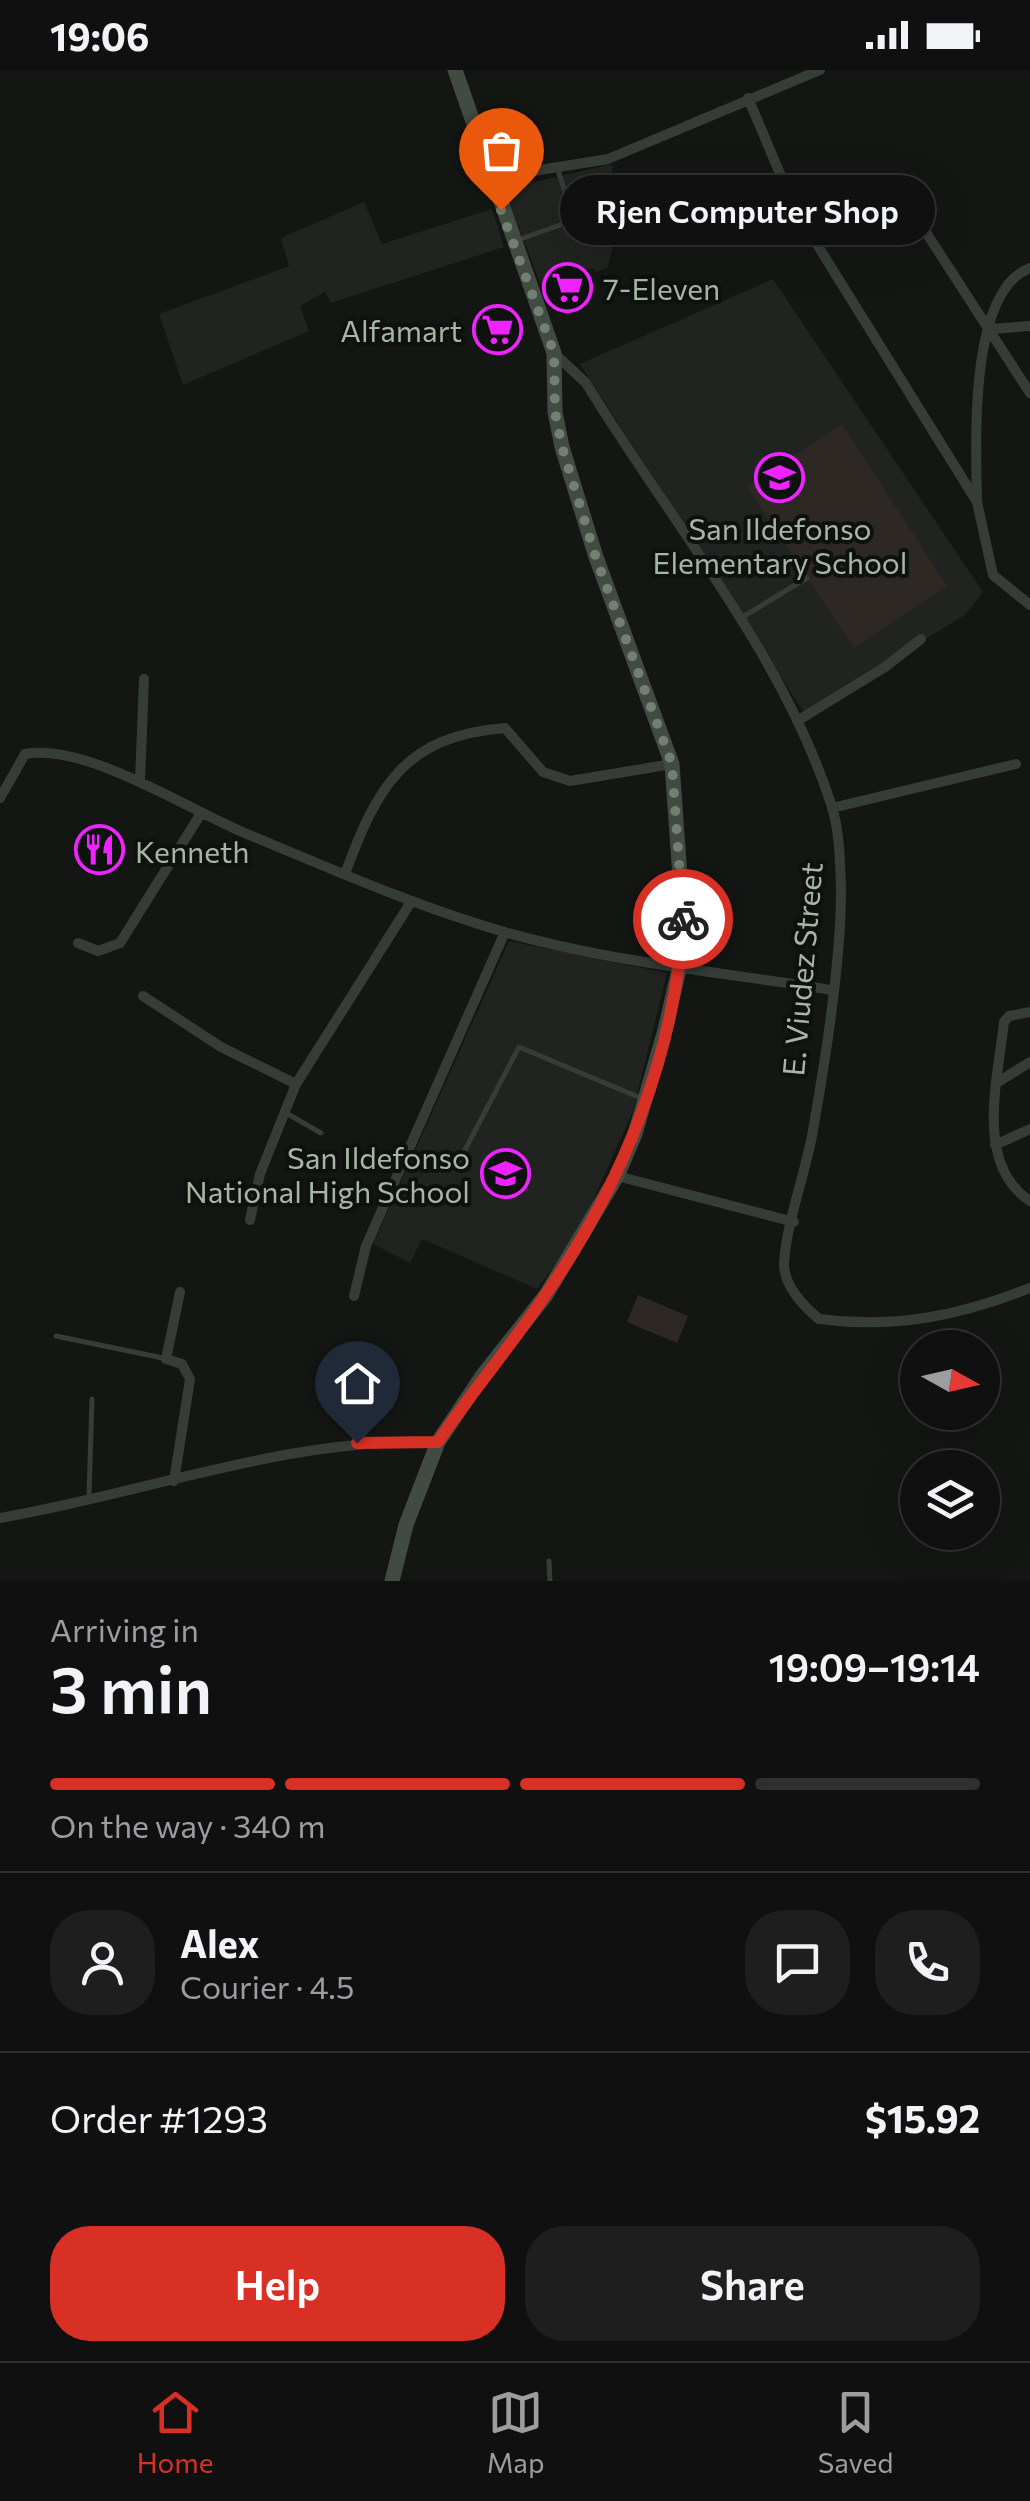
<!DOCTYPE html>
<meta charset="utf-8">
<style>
:root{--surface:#0f100f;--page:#1d1e1d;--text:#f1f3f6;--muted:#9b9d9e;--line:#2f302f;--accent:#d93025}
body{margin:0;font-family:Commissioner,sans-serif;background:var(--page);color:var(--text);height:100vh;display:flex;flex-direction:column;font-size:38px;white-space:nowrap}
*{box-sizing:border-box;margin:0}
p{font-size:32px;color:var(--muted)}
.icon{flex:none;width:55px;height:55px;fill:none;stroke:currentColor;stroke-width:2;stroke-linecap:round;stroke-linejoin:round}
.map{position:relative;height:1511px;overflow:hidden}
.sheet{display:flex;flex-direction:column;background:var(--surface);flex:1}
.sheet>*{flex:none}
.needle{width:65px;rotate:98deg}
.buttons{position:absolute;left:900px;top:1260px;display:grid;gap:20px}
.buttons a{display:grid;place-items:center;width:100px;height:100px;border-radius:50%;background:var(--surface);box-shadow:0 10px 40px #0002,0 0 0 2px var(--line);font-size:50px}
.pin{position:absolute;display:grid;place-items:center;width:85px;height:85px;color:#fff;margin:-102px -42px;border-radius:50% 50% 50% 0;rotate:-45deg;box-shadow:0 0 10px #0007}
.pin .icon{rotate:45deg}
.courier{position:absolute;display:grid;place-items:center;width:100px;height:100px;margin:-50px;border:8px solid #d93025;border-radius:50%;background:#fff;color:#222;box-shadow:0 2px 12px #0007}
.bubble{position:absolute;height:70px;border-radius:35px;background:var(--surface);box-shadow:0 10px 40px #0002,0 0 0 2px var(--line);font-size:32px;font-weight:600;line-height:70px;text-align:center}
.overview em{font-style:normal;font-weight:600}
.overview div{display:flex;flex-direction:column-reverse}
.overview{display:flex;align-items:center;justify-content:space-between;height:170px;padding:0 50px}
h1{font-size:65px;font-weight:600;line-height:75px}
.bar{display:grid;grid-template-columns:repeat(4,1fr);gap:15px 10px;align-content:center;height:120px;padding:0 50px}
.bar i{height:12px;border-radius:8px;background:var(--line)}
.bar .selected{background:var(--accent)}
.bar p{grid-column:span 4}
.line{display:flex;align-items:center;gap:25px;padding:0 50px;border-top:2px solid var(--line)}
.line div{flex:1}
.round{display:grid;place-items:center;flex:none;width:105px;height:105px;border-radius:40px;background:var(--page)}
.button{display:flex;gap:20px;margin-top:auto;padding:20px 50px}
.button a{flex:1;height:115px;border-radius:40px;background:var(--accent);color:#fff;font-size:40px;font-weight:600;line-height:115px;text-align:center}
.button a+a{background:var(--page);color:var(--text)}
.status{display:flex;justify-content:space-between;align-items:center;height:70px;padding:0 50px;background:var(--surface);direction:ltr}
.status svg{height:28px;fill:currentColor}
.tab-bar{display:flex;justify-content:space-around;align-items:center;height:140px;border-top:2px solid var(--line);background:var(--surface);font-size:28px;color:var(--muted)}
.tab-bar a{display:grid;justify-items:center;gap:5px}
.tab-bar .selected{color:var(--accent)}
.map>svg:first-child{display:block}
.built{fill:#202320}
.green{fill:#2e2824}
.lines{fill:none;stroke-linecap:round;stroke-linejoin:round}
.lane{stroke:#363d37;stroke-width:5}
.street{stroke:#363d37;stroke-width:10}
.secondary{stroke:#424b42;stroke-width:15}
.done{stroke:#727f72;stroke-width:10;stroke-dasharray:0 18}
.route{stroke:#d93025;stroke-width:12}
.labels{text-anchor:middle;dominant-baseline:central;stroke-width:8;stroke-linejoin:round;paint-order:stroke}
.poi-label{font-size:30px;fill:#a5b7a4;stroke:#0f110f;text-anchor:start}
.street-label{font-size:30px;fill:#a5b7a4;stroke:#0f110f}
</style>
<div class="status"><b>19:06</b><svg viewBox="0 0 49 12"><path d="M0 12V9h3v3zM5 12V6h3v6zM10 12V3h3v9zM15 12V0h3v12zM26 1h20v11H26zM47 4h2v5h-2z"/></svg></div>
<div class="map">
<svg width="1030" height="1511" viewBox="0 0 1030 1511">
<rect width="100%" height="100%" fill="#141614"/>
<path class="built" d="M612 94 617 163 607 198 595 202 593 198 542 218 504 119Z
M364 132 382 174 492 139 504 177 331 233 325 222 300 236 309 261 183 315 159 244 289 196 281 168Z
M773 209 983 522 965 545 804 643 580 294Z
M509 871 667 903 633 1041 578 1164 537 1219 422 1169 410 1193 373 1174Z"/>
<path class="green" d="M842 354 947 516 854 578 747 417Z
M638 1225 688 1246 677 1273 627 1252Z"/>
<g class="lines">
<path class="lane" d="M515 171 574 150 557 97
M741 548 807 508
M286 1043 321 1063
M455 1099 519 977 643 1029
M56 1266 163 1288
M89 1426 92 1329
M549 1491 550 1511"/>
<path class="street" d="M748 28 795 139 977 432 993 505 1030 535
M490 108 608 89 820 0
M706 169 795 139 896 123 905 130 1030 323
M991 259 1030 256
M554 283 586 313C669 450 783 583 832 737 840 764 840 792 841 820 841 892 826 987 813 1060 806 1103 787 1149 784 1193 783 1214 803 1236 819 1249 894 1259 959 1246 1030 1218
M977 431C976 375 968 221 1030 198
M797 651 885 597 921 569
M140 711 144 609
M0 728 25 684C87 672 193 743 252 766 334 800 415 836 501 861 607 892 722 902 831 920
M832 738 1016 694
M345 804C377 717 404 666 505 658L543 702 570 711 672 694
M78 873 98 881 120 873 200 745
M143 926 221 977 296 1014
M1030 942 1009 946 1004 952C998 1009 974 1094 1030 1131
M998 1012 1030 992
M995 1075 1030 1059
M617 1106 794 1152
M250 1150 260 1104 296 1014 411 832
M354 1226 366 1176 505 862
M174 1411 190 1309 182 1294 166 1289 180 1222
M0 1448C146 1423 289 1367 438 1372"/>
<path class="secondary" d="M392 1511 406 1455 438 1372 483 1305 546 1225 617 1106 635 1064 665 960 680 895 683 849 672 694 596 487 562 377 555 342 554 283 455 0"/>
</g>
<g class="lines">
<path class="done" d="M501 140 554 283 555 342 562 377 596 488 672 694 683 849"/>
<path class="route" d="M357 1373 438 1372C472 1321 512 1275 546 1224 622 1114 676 984 683 849"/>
</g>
<defs>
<symbol id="supermarket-ring" viewBox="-11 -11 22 22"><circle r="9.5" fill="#0f110f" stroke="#ee23ff" stroke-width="1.5"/><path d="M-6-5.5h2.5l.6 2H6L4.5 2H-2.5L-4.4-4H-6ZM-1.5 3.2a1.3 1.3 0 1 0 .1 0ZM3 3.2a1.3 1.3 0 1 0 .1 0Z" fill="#ee23ff"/></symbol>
<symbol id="school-ring" viewBox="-11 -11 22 22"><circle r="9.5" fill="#0f110f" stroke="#ee23ff" stroke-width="1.5"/><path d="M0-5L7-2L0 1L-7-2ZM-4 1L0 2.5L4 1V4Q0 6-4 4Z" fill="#ee23ff"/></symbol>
<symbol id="restaurant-ring" viewBox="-11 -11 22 22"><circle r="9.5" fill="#0f110f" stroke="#ee23ff" stroke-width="1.5"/><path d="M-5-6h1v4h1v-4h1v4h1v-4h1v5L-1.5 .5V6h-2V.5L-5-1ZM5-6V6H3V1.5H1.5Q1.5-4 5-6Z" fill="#ee23ff"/></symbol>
</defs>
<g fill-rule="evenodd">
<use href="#supermarket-ring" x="540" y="190" width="55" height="55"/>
<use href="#supermarket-ring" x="470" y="232" width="55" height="55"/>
<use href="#school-ring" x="752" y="380" width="55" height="55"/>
<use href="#restaurant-ring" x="72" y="752" width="55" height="55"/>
<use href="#school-ring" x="478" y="1076" width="55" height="55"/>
</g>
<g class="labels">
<g class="poi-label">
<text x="603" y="217">7-Eleven</text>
<text x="462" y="259" text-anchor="end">Alfamart</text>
<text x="780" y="457" text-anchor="middle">San Ildefonso<tspan x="780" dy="34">Elementary School</tspan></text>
<text x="135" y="780">Kenneth</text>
<text x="470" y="1086" text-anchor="end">San Ildefonso<tspan x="470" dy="34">National High School</tspan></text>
</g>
<g class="street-label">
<text transform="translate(801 899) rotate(-85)">E. Viudez Street</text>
</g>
</g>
</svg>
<div class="buttons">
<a><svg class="needle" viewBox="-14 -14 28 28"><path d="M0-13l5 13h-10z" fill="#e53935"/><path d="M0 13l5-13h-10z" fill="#9b9d9e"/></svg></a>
<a><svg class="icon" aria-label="layers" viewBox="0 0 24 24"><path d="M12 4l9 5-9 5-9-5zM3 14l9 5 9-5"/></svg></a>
</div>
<div class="pin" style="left:501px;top:140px;background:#ea580c"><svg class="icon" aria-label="bag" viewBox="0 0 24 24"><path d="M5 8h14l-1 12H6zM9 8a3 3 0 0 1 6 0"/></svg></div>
<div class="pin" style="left:357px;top:1373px;background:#1f2937"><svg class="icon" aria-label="home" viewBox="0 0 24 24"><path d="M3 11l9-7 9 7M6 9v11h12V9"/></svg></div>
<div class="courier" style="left:683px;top:849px"><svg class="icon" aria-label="bike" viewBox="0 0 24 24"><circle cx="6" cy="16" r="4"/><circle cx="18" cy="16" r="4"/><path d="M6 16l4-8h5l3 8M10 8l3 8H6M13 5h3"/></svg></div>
<div class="bubble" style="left:560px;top:105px;width:375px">Rjen Computer Shop</div>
</div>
<section class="sheet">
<div class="overview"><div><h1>3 min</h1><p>Arriving in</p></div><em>19:09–19:14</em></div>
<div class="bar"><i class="selected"></i><i class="selected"></i><i class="selected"></i><i></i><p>On the way · 340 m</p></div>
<div class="line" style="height:180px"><a class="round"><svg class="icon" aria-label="person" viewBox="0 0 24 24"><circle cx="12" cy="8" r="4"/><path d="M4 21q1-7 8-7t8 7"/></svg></a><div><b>Alex</b><p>Courier · 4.5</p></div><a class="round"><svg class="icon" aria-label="chat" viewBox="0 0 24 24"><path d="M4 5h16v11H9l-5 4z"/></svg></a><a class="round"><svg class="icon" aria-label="phone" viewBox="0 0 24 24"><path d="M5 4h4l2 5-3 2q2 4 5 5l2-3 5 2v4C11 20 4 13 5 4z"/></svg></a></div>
<div class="line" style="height:130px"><div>Order #1293</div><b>$15.92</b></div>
<div class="button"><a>Help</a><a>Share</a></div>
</section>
<nav class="tab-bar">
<a class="selected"><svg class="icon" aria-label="home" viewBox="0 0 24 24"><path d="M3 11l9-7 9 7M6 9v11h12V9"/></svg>Home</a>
<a><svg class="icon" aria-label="map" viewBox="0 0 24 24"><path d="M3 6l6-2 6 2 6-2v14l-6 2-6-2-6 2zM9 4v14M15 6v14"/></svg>Map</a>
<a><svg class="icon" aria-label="saved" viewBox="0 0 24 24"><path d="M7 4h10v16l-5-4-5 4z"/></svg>Saved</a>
</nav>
